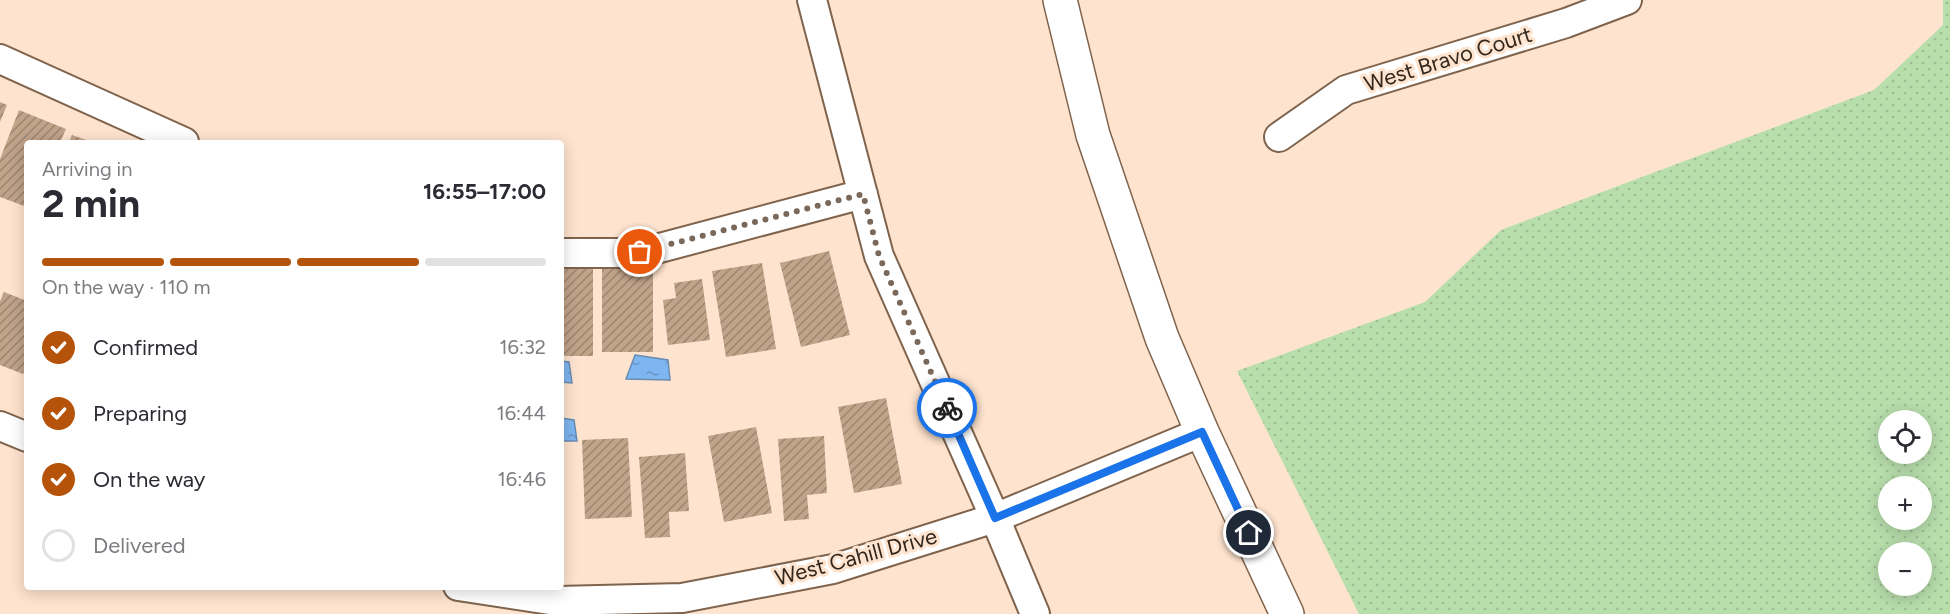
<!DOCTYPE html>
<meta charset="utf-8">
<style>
:root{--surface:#fff;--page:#f2f2f3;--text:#2b2b33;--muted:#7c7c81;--line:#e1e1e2;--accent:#b45309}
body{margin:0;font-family:Figtree,sans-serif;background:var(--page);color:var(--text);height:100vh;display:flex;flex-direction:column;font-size:22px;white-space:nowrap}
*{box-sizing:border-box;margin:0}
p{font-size:20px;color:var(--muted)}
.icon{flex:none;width:33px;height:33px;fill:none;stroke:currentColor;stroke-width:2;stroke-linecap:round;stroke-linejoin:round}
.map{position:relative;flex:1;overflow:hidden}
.details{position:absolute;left:24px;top:140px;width:540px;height:450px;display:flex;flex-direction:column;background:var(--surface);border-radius:6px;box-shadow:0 3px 15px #0003}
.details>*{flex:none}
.tools{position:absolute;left:1878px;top:410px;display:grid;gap:12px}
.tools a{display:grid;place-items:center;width:54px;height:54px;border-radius:50%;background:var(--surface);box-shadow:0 3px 15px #0003;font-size:30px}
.pin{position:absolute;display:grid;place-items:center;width:51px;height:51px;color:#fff;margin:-26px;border:3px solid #fff;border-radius:50%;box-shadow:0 2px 6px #0007}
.courier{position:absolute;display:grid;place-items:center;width:60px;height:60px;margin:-30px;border:4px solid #1a73e8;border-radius:50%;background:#fff;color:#222;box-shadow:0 2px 8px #0007}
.summary em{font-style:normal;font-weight:700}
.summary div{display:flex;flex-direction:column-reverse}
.summary{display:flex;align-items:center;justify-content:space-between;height:102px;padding:0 18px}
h1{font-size:39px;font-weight:700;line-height:45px}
.bar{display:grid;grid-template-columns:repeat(4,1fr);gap:9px 6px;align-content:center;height:72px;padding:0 18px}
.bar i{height:8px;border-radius:4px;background:var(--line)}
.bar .on{background:var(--accent)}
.bar p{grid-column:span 4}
ol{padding:0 18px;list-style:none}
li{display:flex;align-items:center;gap:18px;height:66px}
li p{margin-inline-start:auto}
li .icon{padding:6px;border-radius:50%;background:var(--accent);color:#fff;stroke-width:4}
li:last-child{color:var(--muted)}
li i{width:33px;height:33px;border:3px solid var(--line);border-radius:50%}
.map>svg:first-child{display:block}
.grass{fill:url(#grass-dots);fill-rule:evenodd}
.water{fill:url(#water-ripples);stroke:#688bb1;stroke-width:1.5}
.building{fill:url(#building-hatch)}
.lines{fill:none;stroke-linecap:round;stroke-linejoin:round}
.minor-casing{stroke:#7f634c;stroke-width:32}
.tertiary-casing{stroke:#7f634c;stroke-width:36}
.minor{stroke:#fff;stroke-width:28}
.tertiary{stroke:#fff;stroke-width:33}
.done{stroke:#7a695b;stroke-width:6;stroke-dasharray:0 10.8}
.route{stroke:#1a73e8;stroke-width:8}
.labels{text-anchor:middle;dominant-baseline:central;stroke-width:6;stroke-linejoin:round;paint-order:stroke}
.street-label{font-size:22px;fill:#33271d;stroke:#fee4cf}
</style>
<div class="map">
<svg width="1950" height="614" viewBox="0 0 1950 614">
<defs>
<pattern id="grass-dots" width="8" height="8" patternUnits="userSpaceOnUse" patternTransform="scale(1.5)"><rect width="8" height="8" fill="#b8deac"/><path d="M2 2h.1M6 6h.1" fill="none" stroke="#9fbe94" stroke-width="1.8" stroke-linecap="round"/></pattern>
<pattern id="water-ripples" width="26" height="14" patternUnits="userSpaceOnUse" patternTransform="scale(1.5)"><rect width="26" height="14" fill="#7eb6f1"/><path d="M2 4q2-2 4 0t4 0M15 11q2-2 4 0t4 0" fill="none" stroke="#6894c3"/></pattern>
<pattern id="building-hatch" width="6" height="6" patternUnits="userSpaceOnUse" patternTransform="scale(1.5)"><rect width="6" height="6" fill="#c1a38a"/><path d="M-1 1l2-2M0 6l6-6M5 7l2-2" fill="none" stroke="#9d8570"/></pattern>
</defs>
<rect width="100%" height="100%" fill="#fee4cf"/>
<path class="grass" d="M1943 0H1950V614H1359L1237 371 1425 302 1501 230 1874 90 1943 25ZM1888 420H1922V453H1888ZM1888 486H1922V519H1888ZM1888 552H1922V585H1888Z"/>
<path class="water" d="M635 355 668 360 670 380 626 379Z
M561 361 569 362 572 383 561 382Z
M561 418 574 420 577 441H561Z"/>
<path class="building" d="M0 102 7 105 0 122Z
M19 110 66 129 60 142H27V207L0 197V159Z
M72 135 92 142H69Z
M829 251 850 335 801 347 780 263Z
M762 263 776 349 726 357 712 271Z
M602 265H653V352H602Z
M561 269H593V356H561Z
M702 279 710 340 668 345 663 300 676 298 674 283Z
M4 292 27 301V365L23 374 0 365V301Z
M886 398 902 484 854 493 838 407Z
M756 427 772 513 724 522 708 436Z
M824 436 827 493 807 495 809 519 784 521 778 439Z
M628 438 632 517 585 519 582 440Z
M685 453 689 511 669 512 670 537 645 538 639 457Z"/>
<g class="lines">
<defs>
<path id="minor" d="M812 0 879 256 995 518 1035 614
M0 59 184 142
M1279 137 1346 90 1566 23 1627 0
M561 253H641L863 194
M0 426 27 437
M458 586 557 601 682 598 833 569 995 518 1202 432"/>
<path id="tertiary" d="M1060 0 1093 135 1162 338 1202 432 1287 614"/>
</defs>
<use href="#minor" class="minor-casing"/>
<use href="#tertiary" class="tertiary-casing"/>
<use href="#minor" class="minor"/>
<use href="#tertiary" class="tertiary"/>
</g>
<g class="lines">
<path class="done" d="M640 252 863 194 879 256 947 408"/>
<path class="route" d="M947 408 995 518 1202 432 1249 533"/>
</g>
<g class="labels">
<g class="street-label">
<text transform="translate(1448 59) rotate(-17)">West Bravo Court</text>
<text transform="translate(856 557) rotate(-15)">West Cahill Drive</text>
</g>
</g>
</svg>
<div class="tools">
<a><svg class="icon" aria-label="locate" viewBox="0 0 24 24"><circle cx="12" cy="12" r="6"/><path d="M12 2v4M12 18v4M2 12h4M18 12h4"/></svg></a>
<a>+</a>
<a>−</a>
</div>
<div class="pin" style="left:640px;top:252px;background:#ea580c"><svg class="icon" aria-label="bag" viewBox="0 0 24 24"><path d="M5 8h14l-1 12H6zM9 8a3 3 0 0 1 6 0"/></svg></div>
<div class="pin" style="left:1249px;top:533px;background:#1f2937"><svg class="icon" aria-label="home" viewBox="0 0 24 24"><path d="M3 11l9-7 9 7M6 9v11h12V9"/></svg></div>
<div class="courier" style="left:947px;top:408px"><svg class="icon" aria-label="bike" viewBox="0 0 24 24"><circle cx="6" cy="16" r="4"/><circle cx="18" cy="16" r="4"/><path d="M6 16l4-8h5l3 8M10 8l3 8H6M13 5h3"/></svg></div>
<section class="details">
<div class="summary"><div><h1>2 min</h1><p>Arriving in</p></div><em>16:55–17:00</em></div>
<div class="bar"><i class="on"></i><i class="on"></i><i class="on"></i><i></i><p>On the way · 110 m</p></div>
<ol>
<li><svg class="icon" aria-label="check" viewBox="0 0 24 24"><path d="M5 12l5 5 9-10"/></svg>Confirmed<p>16:32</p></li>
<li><svg class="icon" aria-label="check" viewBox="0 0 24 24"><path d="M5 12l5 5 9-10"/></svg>Preparing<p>16:44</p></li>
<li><svg class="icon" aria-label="check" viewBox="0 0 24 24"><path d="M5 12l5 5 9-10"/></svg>On the way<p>16:46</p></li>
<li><i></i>Delivered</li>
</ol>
</section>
</div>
